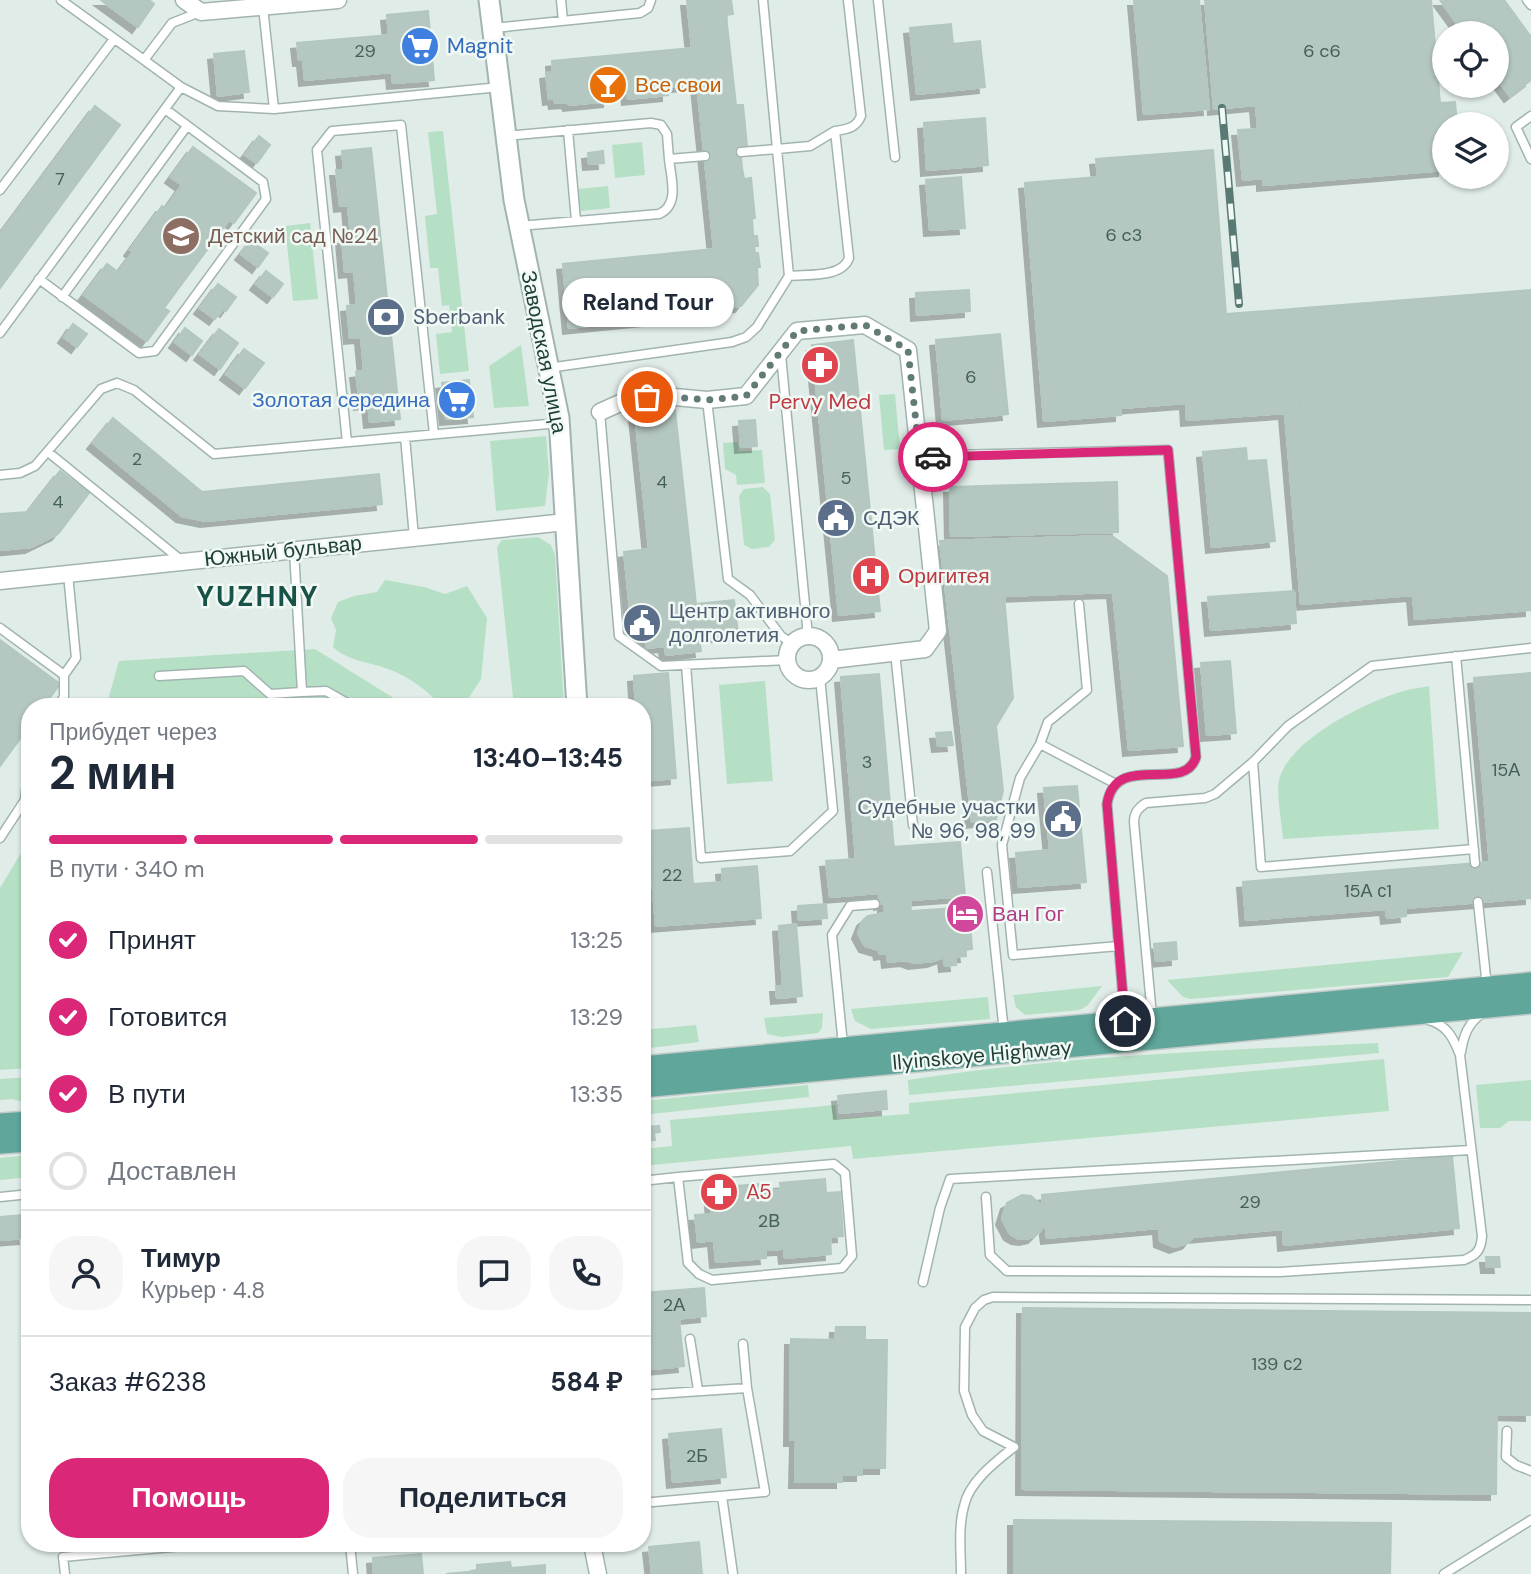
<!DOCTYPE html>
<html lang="ru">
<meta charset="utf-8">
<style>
:root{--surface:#fff;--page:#f6f6f7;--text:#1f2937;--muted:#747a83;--line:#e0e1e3;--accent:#db2777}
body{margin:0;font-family:"DM Sans",sans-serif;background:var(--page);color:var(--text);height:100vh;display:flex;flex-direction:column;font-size:26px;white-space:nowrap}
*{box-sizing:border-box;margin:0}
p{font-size:23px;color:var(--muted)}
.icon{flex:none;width:38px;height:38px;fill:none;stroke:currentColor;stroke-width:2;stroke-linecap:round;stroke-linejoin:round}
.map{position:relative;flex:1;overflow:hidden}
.panel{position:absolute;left:21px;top:698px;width:630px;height:854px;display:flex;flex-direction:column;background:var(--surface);border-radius:28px;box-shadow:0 2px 5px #0004}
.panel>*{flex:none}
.buttons{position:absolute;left:1432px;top:21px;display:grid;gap:14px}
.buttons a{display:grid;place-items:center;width:77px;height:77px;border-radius:50%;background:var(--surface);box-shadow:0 2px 5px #0004;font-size:35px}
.pin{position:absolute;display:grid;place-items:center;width:60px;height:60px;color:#fff;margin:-30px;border:4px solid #fff;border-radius:50%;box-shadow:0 2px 7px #0007}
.courier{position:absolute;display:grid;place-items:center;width:70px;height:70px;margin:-35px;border:5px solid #db2777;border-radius:50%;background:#fff;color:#222;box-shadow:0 2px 9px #0007}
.bubble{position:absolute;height:49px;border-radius:24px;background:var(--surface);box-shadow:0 2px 5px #0004;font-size:23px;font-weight:700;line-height:49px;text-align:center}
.headline em{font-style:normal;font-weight:700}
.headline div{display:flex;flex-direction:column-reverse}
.headline{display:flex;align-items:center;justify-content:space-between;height:119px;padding:0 28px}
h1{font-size:46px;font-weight:700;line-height:52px}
.bar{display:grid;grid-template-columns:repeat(4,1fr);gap:10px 7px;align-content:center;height:84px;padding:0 28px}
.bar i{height:9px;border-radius:5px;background:var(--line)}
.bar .selected{background:var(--accent)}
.bar p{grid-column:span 4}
.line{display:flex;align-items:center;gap:18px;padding:0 28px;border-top:2px solid var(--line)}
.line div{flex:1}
.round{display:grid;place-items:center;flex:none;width:74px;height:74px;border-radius:28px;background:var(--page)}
ol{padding:0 28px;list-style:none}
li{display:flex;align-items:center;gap:21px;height:77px}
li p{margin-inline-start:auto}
li .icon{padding:7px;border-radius:50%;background:var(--accent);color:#fff;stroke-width:4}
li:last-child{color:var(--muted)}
li i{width:38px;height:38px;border:4px solid var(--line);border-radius:50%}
.button{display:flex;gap:14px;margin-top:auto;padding:14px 28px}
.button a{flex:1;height:80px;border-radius:28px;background:var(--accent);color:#fff;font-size:28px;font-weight:700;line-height:80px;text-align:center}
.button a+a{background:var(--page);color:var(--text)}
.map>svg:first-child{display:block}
.green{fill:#b6e0c5}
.building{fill:#b5c7c1;stroke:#b2c7c0;stroke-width:2;filter:url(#shadow)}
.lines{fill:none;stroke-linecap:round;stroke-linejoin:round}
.service-casing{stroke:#a2b4b0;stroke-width:11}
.minor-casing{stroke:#a2b4b0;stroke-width:19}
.tertiary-casing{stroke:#a2b4b0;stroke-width:23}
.primary-casing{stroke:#c0c9c7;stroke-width:24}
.service{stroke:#fff;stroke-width:8}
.minor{stroke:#fff;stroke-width:16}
.tertiary{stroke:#fff;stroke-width:19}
.primary{stroke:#60a69a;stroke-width:21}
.rail-casing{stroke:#597a74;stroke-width:8}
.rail{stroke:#f1f9f5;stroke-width:5;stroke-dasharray:16;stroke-linecap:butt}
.done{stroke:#637b76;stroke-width:7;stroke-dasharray:0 12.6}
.route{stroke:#db2777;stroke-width:9}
.labels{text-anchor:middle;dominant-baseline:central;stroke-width:5;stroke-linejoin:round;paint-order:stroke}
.number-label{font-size:18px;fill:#44605a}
.shop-label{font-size:21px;fill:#366cbe;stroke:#f1f9f5;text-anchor:start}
.food-label{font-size:21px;fill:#c56008;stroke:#f1f9f5;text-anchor:start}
.education-label{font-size:21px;fill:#785e54;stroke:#f1f9f5;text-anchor:start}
.service-label{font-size:21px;fill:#4e5e75;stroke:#f1f9f5;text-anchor:start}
.street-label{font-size:21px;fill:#1f3e38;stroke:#f1f9f5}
.health-label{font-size:21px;fill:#be3a42;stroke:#f1f9f5;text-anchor:start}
.hotel-label{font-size:21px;fill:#b23c85;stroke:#f1f9f5;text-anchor:start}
.district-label{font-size:28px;font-weight:bold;letter-spacing:2px;fill:#195249;stroke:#f1f9f5}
</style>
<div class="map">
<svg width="1531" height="1574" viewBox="0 0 1531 1574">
<defs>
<filter id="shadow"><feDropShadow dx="-6" dy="6" stdDeviation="0" flood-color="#0004"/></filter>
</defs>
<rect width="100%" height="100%" fill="#e0ece8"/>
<path class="green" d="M443 131 469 371 440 374 436 334 452 332 449 305 442 306 438 268H430L425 216 437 214 428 132Z
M642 142 645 175 615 178 612 145Z
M608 186 610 208 581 211 578 189Z
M310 223 318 299 293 301 285 226Z
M521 345 529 406 494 408 489 366Z
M895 394 900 449 884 450 879 395Z
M546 436 549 474 545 506 496 511 490 441Z
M738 442 739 451 762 450 765 483 737 485 736 475 725 469 723 443Z
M763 487 770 494 775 540 769 547 752 549 744 545 739 496 744 489Z
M538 537 551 545 555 555 564 707H514L497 547 502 540Z
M385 580 424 587 445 594 467 586 487 618 481 679 463 707H442C428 691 409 676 388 669 369 662 348 661 333 647L336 630 331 618 338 602 354 596 377 592Z
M315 649 408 707H106L119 661Z
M765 681 773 781 727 784 719 685Z
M1429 686 1439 829 1283 839C1282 823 1276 795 1279 780 1288 741 1362 704 1397 693 1408 689 1419 688 1429 686Z
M30 838V1068L0 1070V888Z
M1463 952 1448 977 1191 999 1183 997 1167 980Z
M1102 986 1088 1005 1080 1010 1025 1015 1016 1007 1013 995Z
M988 997 990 1019 871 1029 855 1021 851 1009Z
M823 1013 822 1028 818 1033 782 1037 767 1034 764 1018Z
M696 1025 699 1042 642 1049V1030Z
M1378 1043 1379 1053 909 1095 908 1080C1063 1056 1221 1050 1378 1043Z
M1384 1059 1389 1111 853 1159 851 1146 642 1166V1149L672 1146 670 1120 835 1105 837 1119 909 1114V1103Z
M30 1077V1104L12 1099 0 1100V1079Z
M1531 1080V1121H1509L1500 1128H1480L1476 1085Z
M808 1085 809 1097 642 1115V1101Z
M30 1155V1177L0 1180V1158Z"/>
<path class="building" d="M101 0H149L154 4 138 27Z
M687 0H731L733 14 726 15 736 105H743L747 146 740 147 742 168 706 171 697 84 668 87V95L628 99 627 91 609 93V101L569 105 568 102 555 103 554 98 549 99 546 73 553 72 552 61 692 48Z
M1134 0H1199L1209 109 1144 114Z
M1205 0H1431L1440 103 1455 102 1457 124H1444V170L1263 185V178L1243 180 1238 130 1258 129 1256 105 1214 109Z
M1440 0H1504L1531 37V80L1510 96 1496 77V33H1464Z
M428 11 434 80 393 83 392 72 305 80 303 60H299L297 43 389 35 387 15Z
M951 24 953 44 980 41 985 87 917 94 910 28Z
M244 51 249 92 218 96 214 54Z
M95 106 120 125 0 288V234Z
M985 118 988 165 927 170 924 123Z
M259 136 270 145 257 163 245 155Z
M193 147 256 193 234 223 229 220 164 308 169 311 147 341 84 295 107 264 118 272 133 252 130 250 162 206 166 208 182 185 171 177Z
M371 148 400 419 370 422 368 403 360 404 356 372 364 371 361 337 350 338 347 306 357 305 354 271 345 272 342 238H351L348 205 340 206 336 170H344L342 151Z
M1213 150 1226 314 1292 309 1301 416 1285 413 1187 420 1186 403 1121 408V415L1044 421 1025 183 1098 177 1096 159Z
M603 151 604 163 589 164 588 153Z
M742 168 744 179 751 178 755 218H752L753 236H757L758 246H754L755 253H758L760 267H757L758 285 741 306 677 312 678 317 569 328 563 264 714 249 706 171Z
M961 177 965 228 930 230 926 180Z
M251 241 268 253 258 267 241 254Z
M266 271 283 284 273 297 256 284Z
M218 284 236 297 226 311 223 309 215 319 200 308Z
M969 290 970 311 917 315 916 293Z
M1531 290V610L1415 619 1413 595 1301 604 1285 413 1301 416 1292 309Z
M73 324 87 334 77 347 64 337Z
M185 328 202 341 192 355 175 342Z
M219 329 238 343 220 369 200 354Z
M1000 334 1008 414 943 420 936 340Z
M853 340 880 611 839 615 812 345Z
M244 349 264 363 245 388 226 374Z
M469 380 473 417 446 419 442 383Z
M675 410 696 604 734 600 738 634 699 638 701 651 666 655 665 646 647 648 646 638 633 639 624 552 649 549 635 414Z
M113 418 202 492 379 474 382 504 206 521 182 516 93 443Z
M755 420 757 446 741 447 739 421Z
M1246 448 1247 461 1266 460 1275 541 1212 547 1203 452Z
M60 471 89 493 58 534 31 547 0 550V514L28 512Z
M1117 482 1118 532 951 536 950 487Z
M1112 536 1167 576 1183 746 1129 750 1113 592 1004 596 1013 698 996 726 1003 791 996 819 972 822 940 541Z
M1294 591 1296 623 1211 630 1208 597Z
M0 640 60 684 43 707H30V725L0 766Z
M1230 661 1236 733 1207 735 1201 663Z
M668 673 676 778 642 781V707H636L634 676Z
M1531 673V898L1493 901 1474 678Z
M879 674 898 898 879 899V893L830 897 826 861 856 859 841 677Z
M951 732 953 745 938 746 936 733Z
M1077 786 1086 882 1019 887 1016 853 1050 850 1044 788Z
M689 828 693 884 723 882 722 869 757 866 761 918 656 926 648 831Z
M960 842 965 896 910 900 911 911 969 907 972 949 965 950 966 956 955 957 956 965 945 966 944 957 933 961 914 963 906 960 888 962 887 953 880 954 879 950 865 946 858 933 863 920 868 916 884 913V903L880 904 879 899 898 898 893 847Z
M1489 862 1493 901 1405 908 1406 916 1387 918 1386 909 1246 920 1243 882Z
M826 904 827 918 799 920 798 906Z
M796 924 802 996 777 998 776 986H783L779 926Z
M1176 942 1177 959 1156 961 1154 944Z
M886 1091 887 1109 840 1113 838 1096Z
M659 1126 660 1132 654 1133 655 1140 642 1141V1127Z
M1452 1156 1459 1228 1284 1245 1283 1229 1193 1237 1188 1243 1175 1247 1160 1241 1159 1228 1047 1238 1045 1223 1040 1231 1034 1237 1025 1239 1017 1238 1010 1234 1002 1219 1007 1203 1022 1195 1031 1196 1043 1207 1042 1195Z
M825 1179 826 1193 840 1192 843 1236 830 1237 831 1254 785 1258 784 1249H781L765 1250 766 1258 716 1262 714 1240 698 1242 695 1215 712 1214 710 1188 759 1184 760 1192 781 1190 780 1183Z
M22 1215 25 1238 0 1240V1217Z
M1486 1257H1499L1500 1267H1487Z
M704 1288 706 1316 642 1322V1293Z
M1023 1308 1531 1313V1415L1497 1414 1496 1494 1022 1489Z
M679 1319 684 1366 642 1370V1322Z
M836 1327H865V1340H887L885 1468H862V1475H842V1482H795L796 1440H790L791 1339 835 1340Z
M721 1429 726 1477 673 1482 669 1434Z
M1014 1520 1391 1523 1390 1574H1014Z
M699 1542 702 1574H652L649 1547Z
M421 1554 423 1574H374L373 1558Z
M510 1562 511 1568 545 1565V1574H446L477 1571V1565Z"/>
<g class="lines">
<defs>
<path id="service" d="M61 0 144 60
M561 0 563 21
M878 0 895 157
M1527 0 1531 5
M263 7 274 109 500 87
M494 28 640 13 648 8 651 0
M181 87 144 60 172 23 200 12
M1531 116 1516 127 1531 159
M568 130 576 221
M506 136 651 123 661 125 667 134 669 159 705 156
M741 152 777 149 763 0
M0 190 114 39
M519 226 659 214C680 205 671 178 669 159
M789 276C808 274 842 278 849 258L835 131C848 129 856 128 861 116L848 0
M39 279 139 353 155 351 266 199 263 182 165 109
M62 297 187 126
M0 333 181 87 218 106 274 109
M781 355 808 636
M548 368 732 342 746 337 757 327 789 276 777 149 810 146 835 131
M707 400 728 579 750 595 781 636 793 644
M600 412 619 636 661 666 787 660
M347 442 317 150 332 131 401 125 434 434
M48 452 181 560
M920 458 950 455 1168 450 1196 757C1185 795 1116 750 1107 804L1125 1021
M0 475 20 473 35 466 101 389 117 383 134 390 214 454 405 437
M414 537 405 437 559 423
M294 550 302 692 326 691 354 707
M1079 604 1087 690 1048 722 1040 744 1116 784
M0 628 64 675V697L57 707
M895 652 913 825
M1456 656 1475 863
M686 665 701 858 790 851 833 811 820 677
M64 675 76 658 68 574
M159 676 244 671 270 694 302 692
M1040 744 1020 778 1002 845 1013 955 1119 946
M1253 762 1261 867 1474 849
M0 838 25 800 30 754
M987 872 1004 1032
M1478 902 1487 987
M1152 1016 1134 822C1134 813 1138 808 1146 803L1205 798 1215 794 1253 762 1288 726 1372 666 1531 648
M843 1045 832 935 850 906 875 904
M1461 1052C1464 1034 1468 1024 1482 1013
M642 1181 678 1177 688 1263 699 1274 712 1280 842 1268 852 1256 845 1173 834 1164 678 1177
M0 1197 30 1194
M986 1197 990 1255 1007 1271 1280 1272 1464 1260C1477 1255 1481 1250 1482 1236L1460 1055C1453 1037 1447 1025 1428 1020
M923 1282 940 1208 950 1179 1471 1150
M690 1339 698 1390
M743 1344 747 1388
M642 1395 747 1388 765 1492 642 1503
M1507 1431 1506 1457 1516 1465 1531 1471
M722 1496 733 1574
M350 1544 353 1574
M65 1574 63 1557 204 1544
M961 1574C961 1553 958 1527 964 1506 969 1482 995 1462 1014 1447L983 1431 972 1415 964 1391 965 1327 975 1308 984 1300 993 1297 1531 1300
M1444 1574 1531 1520"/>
<path id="minor" d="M184 0 201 12 338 0
M600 412 629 399 664 396 707 400 746 396 797 331 865 325 908 350 938 631 925 649 831 660
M0 581 566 522
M787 658a22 22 0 1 1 44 0a22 22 0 1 1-44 0Z
M592 1544 598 1574"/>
<path id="tertiary" d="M489 0 514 200 559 418 577 707"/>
<path id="primary" d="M642 1067 1531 983
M642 1087 1531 1003
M0 1124 30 1122
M0 1143 30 1141"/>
</defs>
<use href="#service" class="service-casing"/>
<use href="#minor" class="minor-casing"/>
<use href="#tertiary" class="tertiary-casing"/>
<use href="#primary" class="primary-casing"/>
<use href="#service" class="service"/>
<use href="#minor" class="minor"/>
<use href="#tertiary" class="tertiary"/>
<use href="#primary" class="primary"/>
<defs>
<path id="rail" d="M1222 108 1239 304"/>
</defs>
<use href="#rail" class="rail-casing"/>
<use href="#rail" class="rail"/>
</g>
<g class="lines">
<path class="done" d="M647 397 664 396 707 400 746 396 797 331 865 325 908 350 920 458 933 457"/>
<path class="route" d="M933 457 1168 450 1196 757C1185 795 1115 750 1107 804L1125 1021"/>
</g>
<defs>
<symbol id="supermarket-disc" viewBox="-11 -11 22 22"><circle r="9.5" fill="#3f7fe0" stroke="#f1f9f5"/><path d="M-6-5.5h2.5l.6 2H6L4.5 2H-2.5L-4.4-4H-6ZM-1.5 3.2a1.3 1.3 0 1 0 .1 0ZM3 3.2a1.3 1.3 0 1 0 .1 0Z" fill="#fff"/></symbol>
<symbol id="bar-disc" viewBox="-11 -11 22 22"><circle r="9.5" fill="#e8710a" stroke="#f1f9f5"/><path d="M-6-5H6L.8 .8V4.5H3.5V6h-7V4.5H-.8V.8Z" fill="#fff"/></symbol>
<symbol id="school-disc" viewBox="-11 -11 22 22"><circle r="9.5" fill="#8d6e63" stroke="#f1f9f5"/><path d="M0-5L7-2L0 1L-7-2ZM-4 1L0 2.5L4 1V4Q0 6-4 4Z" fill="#fff"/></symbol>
<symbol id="bank-disc" viewBox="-11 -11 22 22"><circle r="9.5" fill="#5c6f8a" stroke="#f1f9f5"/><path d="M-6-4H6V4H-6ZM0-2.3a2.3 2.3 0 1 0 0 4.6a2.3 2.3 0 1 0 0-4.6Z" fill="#fff"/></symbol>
<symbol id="pharmacy-disc" viewBox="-11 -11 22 22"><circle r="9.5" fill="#e0444e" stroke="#f1f9f5"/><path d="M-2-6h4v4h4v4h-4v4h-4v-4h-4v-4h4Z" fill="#fff"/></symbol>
<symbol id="civic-disc" viewBox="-11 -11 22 22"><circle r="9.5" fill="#5c6f8a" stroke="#f1f9f5"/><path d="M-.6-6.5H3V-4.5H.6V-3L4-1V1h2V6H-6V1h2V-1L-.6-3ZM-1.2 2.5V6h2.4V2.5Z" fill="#fff"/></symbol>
<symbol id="hospital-disc" viewBox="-11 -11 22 22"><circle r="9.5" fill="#e0444e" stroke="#f1f9f5"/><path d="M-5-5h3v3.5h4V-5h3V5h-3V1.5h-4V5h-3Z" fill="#fff"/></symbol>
<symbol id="hotel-disc" viewBox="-11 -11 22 22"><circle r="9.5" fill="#d1479c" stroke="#f1f9f5"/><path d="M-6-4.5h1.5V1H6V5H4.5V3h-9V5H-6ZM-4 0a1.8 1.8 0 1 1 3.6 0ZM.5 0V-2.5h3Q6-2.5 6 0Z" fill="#fff"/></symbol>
</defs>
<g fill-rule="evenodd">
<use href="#supermarket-disc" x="398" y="24" width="44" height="44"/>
<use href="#bar-disc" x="586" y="63" width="44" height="44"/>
<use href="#school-disc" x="159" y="214" width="44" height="44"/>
<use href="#bank-disc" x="364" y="295" width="44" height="44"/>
<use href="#pharmacy-disc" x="798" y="343" width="44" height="44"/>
<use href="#supermarket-disc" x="435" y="378" width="44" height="44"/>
<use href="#civic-disc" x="814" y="496" width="44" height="44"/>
<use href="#hospital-disc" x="849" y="554" width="44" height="44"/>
<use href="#civic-disc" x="620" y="601" width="44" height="44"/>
<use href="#civic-disc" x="1041" y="797" width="44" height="44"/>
<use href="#hotel-disc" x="943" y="892" width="44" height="44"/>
<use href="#pharmacy-disc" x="697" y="1170" width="44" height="44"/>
</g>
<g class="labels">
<g class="number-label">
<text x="365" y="51">29</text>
<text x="1322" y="51">6 c6</text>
<text x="60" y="179">7</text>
<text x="1124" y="235">6 c3</text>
<text x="971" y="377">6</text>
<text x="137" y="459">2</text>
<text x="846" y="478">5</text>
<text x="662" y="482">4</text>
<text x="58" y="502">4</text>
<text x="867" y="762">3</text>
<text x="1506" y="770">15А</text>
<text x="672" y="875">22</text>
<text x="1368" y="891">15А с1</text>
<text x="1250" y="1202">29</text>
<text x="769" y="1221">2В</text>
<text x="674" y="1305">2А</text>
<text x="1277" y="1364">139 с2</text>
<text x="697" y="1456">2Б</text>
</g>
<g class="shop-label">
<text x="447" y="46">Magnit</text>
<text x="430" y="400" text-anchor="end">Золотая середина</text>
</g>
<g class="food-label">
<text x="635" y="85">Все свои</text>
</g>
<g class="education-label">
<text x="208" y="236">Детский сад №24</text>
</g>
<g class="service-label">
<text x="413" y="317">Sberbank</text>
<text x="863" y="518">СДЭК</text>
<text x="669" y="611">Центр активного<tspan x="669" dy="24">долголетия</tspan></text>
<text x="1036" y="807" text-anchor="end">Судебные участки<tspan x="1036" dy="24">№ 96, 98, 99</tspan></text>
</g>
<g class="street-label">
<text transform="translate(544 352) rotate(79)">Заводская улица</text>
<text transform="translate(283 551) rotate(-6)">Южный бульвар</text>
<text transform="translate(982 1055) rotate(-5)">Ilyinskoye Highway</text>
</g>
<g class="health-label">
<text x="820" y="402" text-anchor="middle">Pervy Med</text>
<text x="898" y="576">Оригитея</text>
<text x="746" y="1192">A5</text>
</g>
<g class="hotel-label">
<text x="992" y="914">Ван Гог</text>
</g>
<g class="district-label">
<text x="258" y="596">YUZHNY</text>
</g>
</g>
</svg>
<div class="buttons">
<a><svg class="icon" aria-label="locate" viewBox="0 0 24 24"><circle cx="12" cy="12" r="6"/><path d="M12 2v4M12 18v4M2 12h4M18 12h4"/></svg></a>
<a><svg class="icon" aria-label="layers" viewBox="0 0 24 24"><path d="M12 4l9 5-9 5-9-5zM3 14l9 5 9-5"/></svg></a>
</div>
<div class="pin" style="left:647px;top:397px;background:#ea580c"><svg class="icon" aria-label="bag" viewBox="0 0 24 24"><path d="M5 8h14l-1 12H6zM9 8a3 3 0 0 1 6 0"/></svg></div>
<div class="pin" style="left:1125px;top:1021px;background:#1f2937"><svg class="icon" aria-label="home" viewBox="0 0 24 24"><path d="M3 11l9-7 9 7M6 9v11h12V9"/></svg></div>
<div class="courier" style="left:933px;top:457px"><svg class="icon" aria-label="car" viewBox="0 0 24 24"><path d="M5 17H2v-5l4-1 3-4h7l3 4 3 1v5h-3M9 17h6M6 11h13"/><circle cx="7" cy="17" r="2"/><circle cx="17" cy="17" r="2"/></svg></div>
<div class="bubble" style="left:562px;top:278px;width:172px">Reland Tour</div>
<section class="panel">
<div class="headline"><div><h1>2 мин</h1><p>Прибудет через</p></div><em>13:40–13:45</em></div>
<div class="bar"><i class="selected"></i><i class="selected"></i><i class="selected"></i><i></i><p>В пути · 340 m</p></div>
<ol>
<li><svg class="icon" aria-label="check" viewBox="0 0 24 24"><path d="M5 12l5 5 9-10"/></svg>Принят<p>13:25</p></li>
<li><svg class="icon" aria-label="check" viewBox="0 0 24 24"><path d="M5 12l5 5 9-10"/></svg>Готовится<p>13:29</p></li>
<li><svg class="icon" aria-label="check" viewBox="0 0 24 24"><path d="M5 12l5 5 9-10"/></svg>В пути<p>13:35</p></li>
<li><i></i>Доставлен</li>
</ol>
<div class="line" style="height:126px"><a class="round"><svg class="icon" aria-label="person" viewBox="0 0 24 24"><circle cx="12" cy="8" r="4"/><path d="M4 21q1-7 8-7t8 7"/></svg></a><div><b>Тимур</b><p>Курьер · 4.8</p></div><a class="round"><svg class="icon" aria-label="chat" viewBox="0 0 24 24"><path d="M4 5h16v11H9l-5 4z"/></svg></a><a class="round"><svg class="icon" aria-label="phone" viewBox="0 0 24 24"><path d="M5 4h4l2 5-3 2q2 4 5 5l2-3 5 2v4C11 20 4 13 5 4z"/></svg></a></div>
<div class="line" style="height:91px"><div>Заказ #6238</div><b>584 ₽</b></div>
<div class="button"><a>Помощь</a><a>Поделиться</a></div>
</section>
</div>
